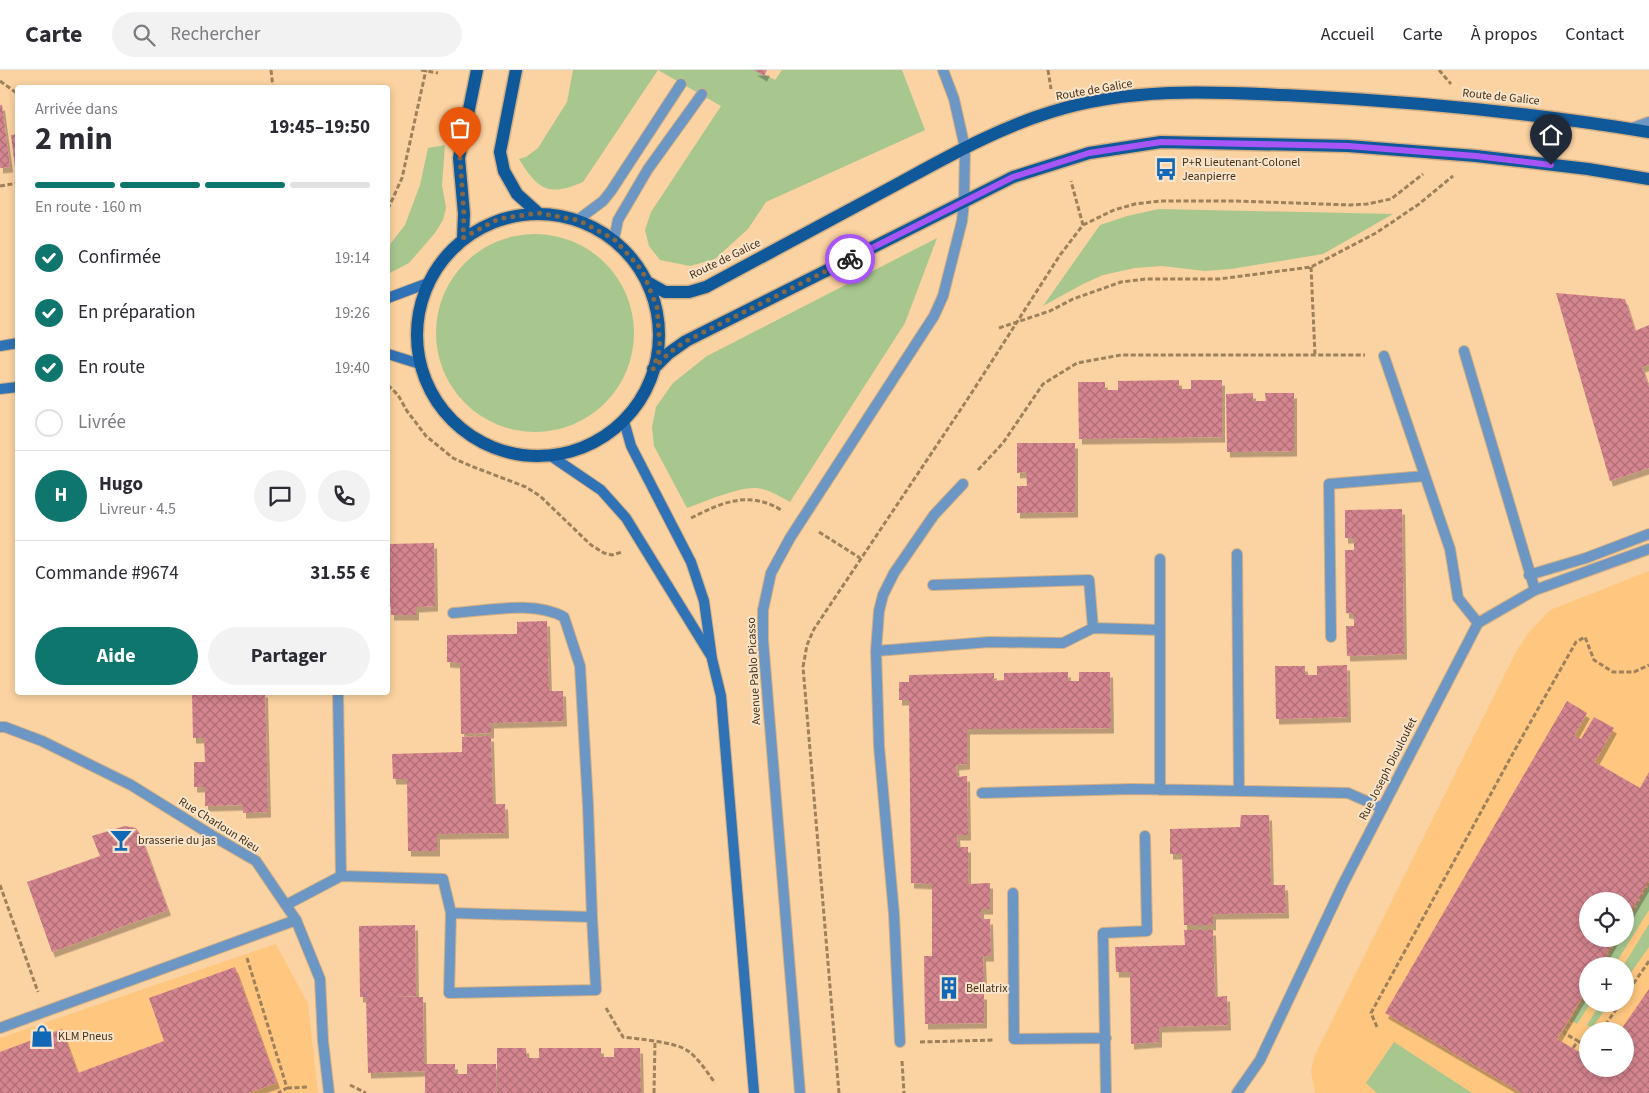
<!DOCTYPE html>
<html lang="fr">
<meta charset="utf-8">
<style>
:root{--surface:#fff;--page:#f2f2f3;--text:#2b2b33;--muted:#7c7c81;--line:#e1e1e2;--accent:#0f766e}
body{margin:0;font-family:"Source Sans 3",sans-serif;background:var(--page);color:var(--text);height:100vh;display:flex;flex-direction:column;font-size:19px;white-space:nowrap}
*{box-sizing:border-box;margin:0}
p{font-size:16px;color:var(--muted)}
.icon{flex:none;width:28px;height:28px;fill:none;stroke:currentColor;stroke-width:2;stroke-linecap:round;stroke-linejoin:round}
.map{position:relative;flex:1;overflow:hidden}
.side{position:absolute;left:15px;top:15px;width:375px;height:610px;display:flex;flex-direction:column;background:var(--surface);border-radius:5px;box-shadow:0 2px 8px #0003}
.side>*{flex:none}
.buttons{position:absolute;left:1579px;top:822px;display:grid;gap:10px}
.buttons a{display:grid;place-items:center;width:55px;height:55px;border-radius:50%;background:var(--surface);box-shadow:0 2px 8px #0003;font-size:25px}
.pin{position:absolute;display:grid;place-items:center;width:42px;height:42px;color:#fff;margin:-51px -21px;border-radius:50% 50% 50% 0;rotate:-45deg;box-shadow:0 0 5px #0007}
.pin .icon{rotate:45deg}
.courier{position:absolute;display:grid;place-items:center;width:50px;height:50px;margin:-25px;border:4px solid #a855f7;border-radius:50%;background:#fff;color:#222;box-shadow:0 1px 6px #0007}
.overview em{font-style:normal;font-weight:700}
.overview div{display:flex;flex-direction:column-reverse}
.overview{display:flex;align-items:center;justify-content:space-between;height:85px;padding:0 20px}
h1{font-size:32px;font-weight:700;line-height:38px}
.bar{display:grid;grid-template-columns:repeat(4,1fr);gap:8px 5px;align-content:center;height:60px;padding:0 20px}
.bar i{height:6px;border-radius:4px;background:var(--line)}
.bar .selected{background:var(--accent)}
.bar p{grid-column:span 4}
.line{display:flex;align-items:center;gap:12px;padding:0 20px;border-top:1px solid var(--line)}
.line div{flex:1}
.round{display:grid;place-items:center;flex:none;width:52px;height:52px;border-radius:26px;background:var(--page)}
ol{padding:0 20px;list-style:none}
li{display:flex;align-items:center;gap:15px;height:55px}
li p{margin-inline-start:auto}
li .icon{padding:5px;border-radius:50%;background:var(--accent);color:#fff;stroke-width:4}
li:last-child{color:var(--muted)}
li i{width:28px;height:28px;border:2px solid var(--line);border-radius:50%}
.cta{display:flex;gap:10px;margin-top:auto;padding:10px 20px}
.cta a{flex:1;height:58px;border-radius:30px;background:var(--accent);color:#fff;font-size:20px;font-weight:700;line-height:58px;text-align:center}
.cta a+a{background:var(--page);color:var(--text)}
header{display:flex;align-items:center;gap:30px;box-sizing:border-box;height:70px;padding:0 25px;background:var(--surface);border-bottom:1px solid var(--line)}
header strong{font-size:24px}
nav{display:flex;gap:28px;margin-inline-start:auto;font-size:18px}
.search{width:350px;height:45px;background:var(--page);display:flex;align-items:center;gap:12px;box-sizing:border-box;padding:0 18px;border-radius:28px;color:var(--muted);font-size:19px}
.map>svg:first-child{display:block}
.built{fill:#fec67f;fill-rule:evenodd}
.green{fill:#a7c78e}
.building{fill:url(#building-cross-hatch);filter:url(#shadow)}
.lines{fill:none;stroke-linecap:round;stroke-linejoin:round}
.lane-casing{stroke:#d3af83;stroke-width:12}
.street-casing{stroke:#d3af83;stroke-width:12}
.secondary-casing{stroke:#d3af83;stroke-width:12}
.primary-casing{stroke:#d3af83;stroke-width:15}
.path{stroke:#9e805a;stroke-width:3;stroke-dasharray:5 2.5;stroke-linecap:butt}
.lane{stroke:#6c96c4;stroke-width:10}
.street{stroke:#6c96c4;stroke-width:10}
.secondary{stroke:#2f72b6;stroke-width:10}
.primary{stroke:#0f589a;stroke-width:12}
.done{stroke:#856947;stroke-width:5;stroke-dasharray:0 9}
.route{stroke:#a855f7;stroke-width:6}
.labels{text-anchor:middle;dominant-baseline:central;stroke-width:4;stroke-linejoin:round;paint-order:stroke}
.street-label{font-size:12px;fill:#463117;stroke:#f8e4cb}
.poi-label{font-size:12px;fill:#463117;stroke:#f8e4cb;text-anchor:start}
</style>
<header>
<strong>Carte</strong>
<div class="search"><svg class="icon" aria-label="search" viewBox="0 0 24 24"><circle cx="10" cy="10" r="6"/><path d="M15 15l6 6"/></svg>Rechercher</div>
<nav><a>Accueil</a><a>Carte</a><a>À propos</a><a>Contact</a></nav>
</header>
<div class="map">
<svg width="1649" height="1023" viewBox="0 0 1649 1023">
<defs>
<pattern id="building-cross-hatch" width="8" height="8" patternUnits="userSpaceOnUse" patternTransform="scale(1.25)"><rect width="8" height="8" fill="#d5858f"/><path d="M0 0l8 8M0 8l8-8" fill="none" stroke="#af6d74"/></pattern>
<filter id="shadow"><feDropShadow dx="3" dy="5.5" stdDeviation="0" flood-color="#0004"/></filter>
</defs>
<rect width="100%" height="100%" fill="#fbd2a1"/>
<path class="built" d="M1649 501V1023H1315L1311 1001 1315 985 1518 578 1531 560 1550 540ZM1588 831H1625V869H1588ZM1588 896H1625V934H1588ZM1588 961H1625V999H1588Z
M276 874 308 934 318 1023H0V968Z"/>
<path class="green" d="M573 0H756L775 10 782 0H902L925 60 766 132 748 159 715 189 690 196 660 190 649 176 645 160 651 142 721 36 658 0 583 112C549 127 538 120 519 89L526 87 538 78 567 32Z
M445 75 442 115 446 138 443 150 435 163 409 193 388 204V177L405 155 420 115 428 78Z
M1159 139 1393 144 1323 184 1231 199 1205 201 1162 196 1135 198 1103 205 1083 214 1043 236 1100 155 1127 146Z
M436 263a99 99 0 1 1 198 0a99 99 0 1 1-198 0Z
M937 168 905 253 790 432C779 426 767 418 754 418 736 418 704 432 687 438L654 376 652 357 656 337 673 313 707 286Z
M1649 815V840L1614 896H1602L1618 869H1625V857Z
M1649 854V877L1625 911V896H1623Z
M1587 922 1588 934H1590L1577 954 1571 950Z
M1600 934H1609L1592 958 1587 955Z
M1394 972 1472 1023H1377L1366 1013Z"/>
<path class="building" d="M754 0H767L764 6Z
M0 35H2L10 97 0 98Z
M18 64V97H15L11 65Z
M1556 223 1625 229 1635 261 1649 255V295L1642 297 1649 317V398L1610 411Z
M1179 310V319H1191V310H1222V367L1079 369 1078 312H1105V320H1118V311Z
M1253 323V331H1266L1265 323H1294V381L1227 382 1226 324Z
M1017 373H1075V442L1017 443V416H1027L1026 402 1017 403Z
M1402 439 1404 584 1347 586 1346 556H1354V544L1346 543 1345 480H1354V468H1345V440Z
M434 473 435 536 416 537V545H391V537H388V474Z
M547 551 549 621H563L564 651 491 653V663L461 664 460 593 447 592V565L517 564V552Z
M1347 595 1348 647 1276 649 1275 596H1305V605H1317V596Z
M1068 602V611H1079V602H1110L1111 658 967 659V694L956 695 957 707 967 706 968 765H957L958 777H968V814L990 813V839H981V849H990L991 886H983L984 913H973V924H984V953L925 954 924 886H932V814L911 813 909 630H899V612H909V605L994 603V611L1004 610V603Z
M192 622H265L268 742 243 743V735L205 736V717H194V692H205L204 668H193Z
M1567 631 1587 643 1574 666 1581 669 1594 647 1614 658 1595 692 1640 718 1649 702V811L1625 852V831H1588V869H1615L1600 896H1588V917L1557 969 1588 987V999H1625V961H1620L1649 919V1023H1522L1385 943Z
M491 666 493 734H505L506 763 437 764V781H408L407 709H393L392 684 462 682V667Z
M1241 745H1269L1271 815H1285L1286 843 1213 844V855H1184L1182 784H1170V759L1240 757Z
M125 756 136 758 141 766 168 840 52 882 27 812 100 786 92 766Z
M415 855 416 926 392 927H423L424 994H455V1004H467V994H496V1023H425V1001L368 1003 366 927H360L359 856Z
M1184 860H1213L1215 927 1227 926 1228 955 1159 957V972L1131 974 1130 902H1116L1115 877 1185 875Z
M235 897 277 1013 248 1023H0V982L62 959 78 1003 164 971 149 928Z
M497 978H526L527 988H539V978H601V987H614V978H640L641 1023H497Z"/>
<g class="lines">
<defs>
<path id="lane" d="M1630 59 1649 52
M579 149 603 131 611 121 681 14
M614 169 618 150 648 99 702 24
M1464 281 1535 520
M1384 286 1450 479 1458 528 1478 553
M963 414 934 445 894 503 883 525 879 541 876 581 989 572 1063 573 1093 558
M1237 484 1239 721
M1160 489V720
M1529 505 1586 488 1649 464
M933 515 1089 510 1093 558 1160 560
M453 543C488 541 533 530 564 547L580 596 588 735 592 847
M1331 567 1329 414 1425 406
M876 581 879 676 894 844 900 972
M338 622 341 806
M982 723 1133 719 1348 723 1382 738
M1013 823 1014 969 1106 968
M286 835 341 806 443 809 451 843 592 847 596 920 449 923 451 843
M0 958 296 850
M800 1023 763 570V540L771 503 790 468 921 266 934 246 943 226 962 151 964 132 965 78 954 29 943 0
M1106 1023 1103 863 1147 861 1145 766"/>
<path id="street" d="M0 657H5L42 671 131 715 213 766 256 791 296 850 320 909 323 971 329 1023
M1237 1023 1260 990 1343 814 1478 553 1535 520 1649 479"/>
<path id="secondary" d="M388 228 428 213
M0 276 18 273
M388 284 420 294
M0 319 18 317
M624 351 631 376 691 492 704 531 712 589 721 626 754 1023
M551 386 601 420 626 448 711 586"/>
<path id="primary" d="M516 0 500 82 504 101 517 124 538 143
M417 265a121 121 0 1 1 242 0a121 121 0 1 1-242 0Z
M463 168 464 144 459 88 477 0
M647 212 665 222H689L706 217C767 184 828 151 890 118 942 90 995 59 1051 42 1133 16 1219 22 1303 26 1419 32 1534 43 1649 62
M653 299 669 283 686 271 1013 107 1089 83 1161 72 1348 76 1476 86 1588 99 1649 109"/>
</defs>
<use href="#lane" class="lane-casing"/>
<use href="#street" class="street-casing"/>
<use href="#secondary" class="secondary-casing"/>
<use href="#primary" class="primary-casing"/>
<path class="path" d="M271 0 273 18
M421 0 438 3
M1048 0 1051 19
M1439 0 1451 14
M0 11 18 24
M0 116 18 113
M388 139 402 108 426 0
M1083 155 1114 140 1135 134 1160 131H1237L1350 135 1367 134 1391 129 1423 104
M1311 197 1315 285
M999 258 1050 241 1073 229 1121 212 1146 209H1219L1311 197 1376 163 1419 134 1453 106
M388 315 398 325 407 341 426 366 453 388 471 396 526 417 540 426 591 475 604 483 612 485 622 482
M978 400 1003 373 1043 314 1077 293 1121 285H1365
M691 448C723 432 749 420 783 441
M819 462 860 488
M0 815 38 922
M1625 855 1649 813
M247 888 287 1018 278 1023
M1602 896 1617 869
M1625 926 1649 891
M606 938 623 967C639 969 676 972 688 981 699 989 707 1002 715 1013
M1377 957 1371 943 1517 676 1576 572 1585 567 1594 590 1613 602H1634L1649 595
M1601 961 1620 934
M1578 971 1588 978
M920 972 994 970
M1573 978 1578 971 1564 963 1588 921
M902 991 904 1023
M350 1015 366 1023
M287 1018 309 1017
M654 1023 655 971
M839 1023 803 597 807 575 814 559 967 330 1060 185 1083 155 1071 111"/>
<use href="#lane" class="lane"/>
<use href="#street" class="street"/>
<use href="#secondary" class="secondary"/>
<use href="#primary" class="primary"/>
</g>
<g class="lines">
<path class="done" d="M460 88 464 144 463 168 498 149 538 143 578 150 614 169 642 200 657 237 660 278 653 299 669 283 686 271 850 189"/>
<path class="route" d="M850 189 1013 107 1089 83 1161 72 1348 76 1476 86 1551 95"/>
</g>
<defs>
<symbol id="bus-bare" viewBox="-9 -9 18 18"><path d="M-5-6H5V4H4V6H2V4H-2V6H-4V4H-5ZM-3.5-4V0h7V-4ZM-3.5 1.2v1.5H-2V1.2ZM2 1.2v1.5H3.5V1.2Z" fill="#1168b6" stroke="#f8e4cb" stroke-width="2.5" paint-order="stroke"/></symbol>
<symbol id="bar-bare" viewBox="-9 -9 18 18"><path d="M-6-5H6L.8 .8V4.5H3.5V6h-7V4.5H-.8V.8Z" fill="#1168b6" stroke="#f8e4cb" stroke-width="2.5" paint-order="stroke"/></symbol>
<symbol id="building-bare" viewBox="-9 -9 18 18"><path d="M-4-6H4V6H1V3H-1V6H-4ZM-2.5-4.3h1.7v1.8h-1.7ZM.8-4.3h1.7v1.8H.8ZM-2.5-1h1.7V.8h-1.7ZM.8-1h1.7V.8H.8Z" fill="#1168b6" stroke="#f8e4cb" stroke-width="2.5" paint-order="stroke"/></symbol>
<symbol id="shop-bare" viewBox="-9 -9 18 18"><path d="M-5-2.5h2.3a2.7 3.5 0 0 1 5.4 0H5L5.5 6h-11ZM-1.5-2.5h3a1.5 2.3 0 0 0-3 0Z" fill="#1168b6" stroke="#f8e4cb" stroke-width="2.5" paint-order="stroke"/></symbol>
</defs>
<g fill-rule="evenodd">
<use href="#bus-bare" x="1150" y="83" width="32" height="32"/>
<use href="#bar-bare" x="105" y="754" width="32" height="32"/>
<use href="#building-bare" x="933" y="902" width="32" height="32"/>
<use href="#shop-bare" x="26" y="950" width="32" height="32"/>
</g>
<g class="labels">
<g class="street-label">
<text transform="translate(1094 20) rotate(-10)">Route de Galice</text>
<text transform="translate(1501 27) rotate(6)">Route de Galice</text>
<text transform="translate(725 189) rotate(-26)">Route de Galice</text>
<text transform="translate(754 601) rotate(-93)">Avenue Pablo Picasso</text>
<text transform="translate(1388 699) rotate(-63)">Rue Joseph Diouloufet</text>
<text transform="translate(219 755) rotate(32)">Rue Charloun Rieu</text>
</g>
<g class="poi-label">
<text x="1182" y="92">P+R Lieutenant-Colonel<tspan x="1182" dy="14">Jeanpierre</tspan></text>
<text x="138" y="770">brasserie du jas</text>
<text x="966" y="918">Bellatrix</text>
<text x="58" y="966">KLM Pneus</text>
</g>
</g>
</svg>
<div class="buttons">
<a><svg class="icon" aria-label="locate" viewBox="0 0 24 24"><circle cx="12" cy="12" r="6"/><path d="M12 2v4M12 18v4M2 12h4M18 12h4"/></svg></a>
<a>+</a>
<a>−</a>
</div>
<div class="pin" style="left:460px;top:88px;background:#ea580c"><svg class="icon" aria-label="bag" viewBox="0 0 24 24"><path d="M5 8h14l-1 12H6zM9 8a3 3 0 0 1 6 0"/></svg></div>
<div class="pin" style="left:1551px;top:95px;background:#1f2937"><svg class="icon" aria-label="home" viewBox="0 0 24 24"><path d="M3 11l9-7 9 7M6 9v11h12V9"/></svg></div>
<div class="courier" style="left:850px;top:189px"><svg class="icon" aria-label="bike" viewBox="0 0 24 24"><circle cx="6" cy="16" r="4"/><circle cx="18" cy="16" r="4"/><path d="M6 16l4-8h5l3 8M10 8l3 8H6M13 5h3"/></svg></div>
<section class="side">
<div class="overview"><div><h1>2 min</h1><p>Arrivée dans</p></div><em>19:45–19:50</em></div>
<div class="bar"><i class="selected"></i><i class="selected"></i><i class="selected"></i><i></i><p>En route · 160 m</p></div>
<ol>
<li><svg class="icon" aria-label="check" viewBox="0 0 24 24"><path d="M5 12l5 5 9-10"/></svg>Confirmée<p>19:14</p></li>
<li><svg class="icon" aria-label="check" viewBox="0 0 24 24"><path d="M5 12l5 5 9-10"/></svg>En préparation<p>19:26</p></li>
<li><svg class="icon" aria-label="check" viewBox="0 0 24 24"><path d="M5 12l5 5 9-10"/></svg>En route<p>19:40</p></li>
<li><i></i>Livrée</li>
</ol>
<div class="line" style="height:90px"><b class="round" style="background:var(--accent);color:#fff">H</b><div><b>Hugo</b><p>Livreur · 4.5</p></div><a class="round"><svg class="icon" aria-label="chat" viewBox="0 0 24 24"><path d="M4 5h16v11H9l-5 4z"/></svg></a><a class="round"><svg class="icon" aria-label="phone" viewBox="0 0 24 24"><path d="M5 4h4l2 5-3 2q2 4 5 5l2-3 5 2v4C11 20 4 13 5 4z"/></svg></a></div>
<div class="line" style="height:65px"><div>Commande #9674</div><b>31.55 €</b></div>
<div class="cta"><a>Aide</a><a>Partager</a></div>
</section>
</div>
